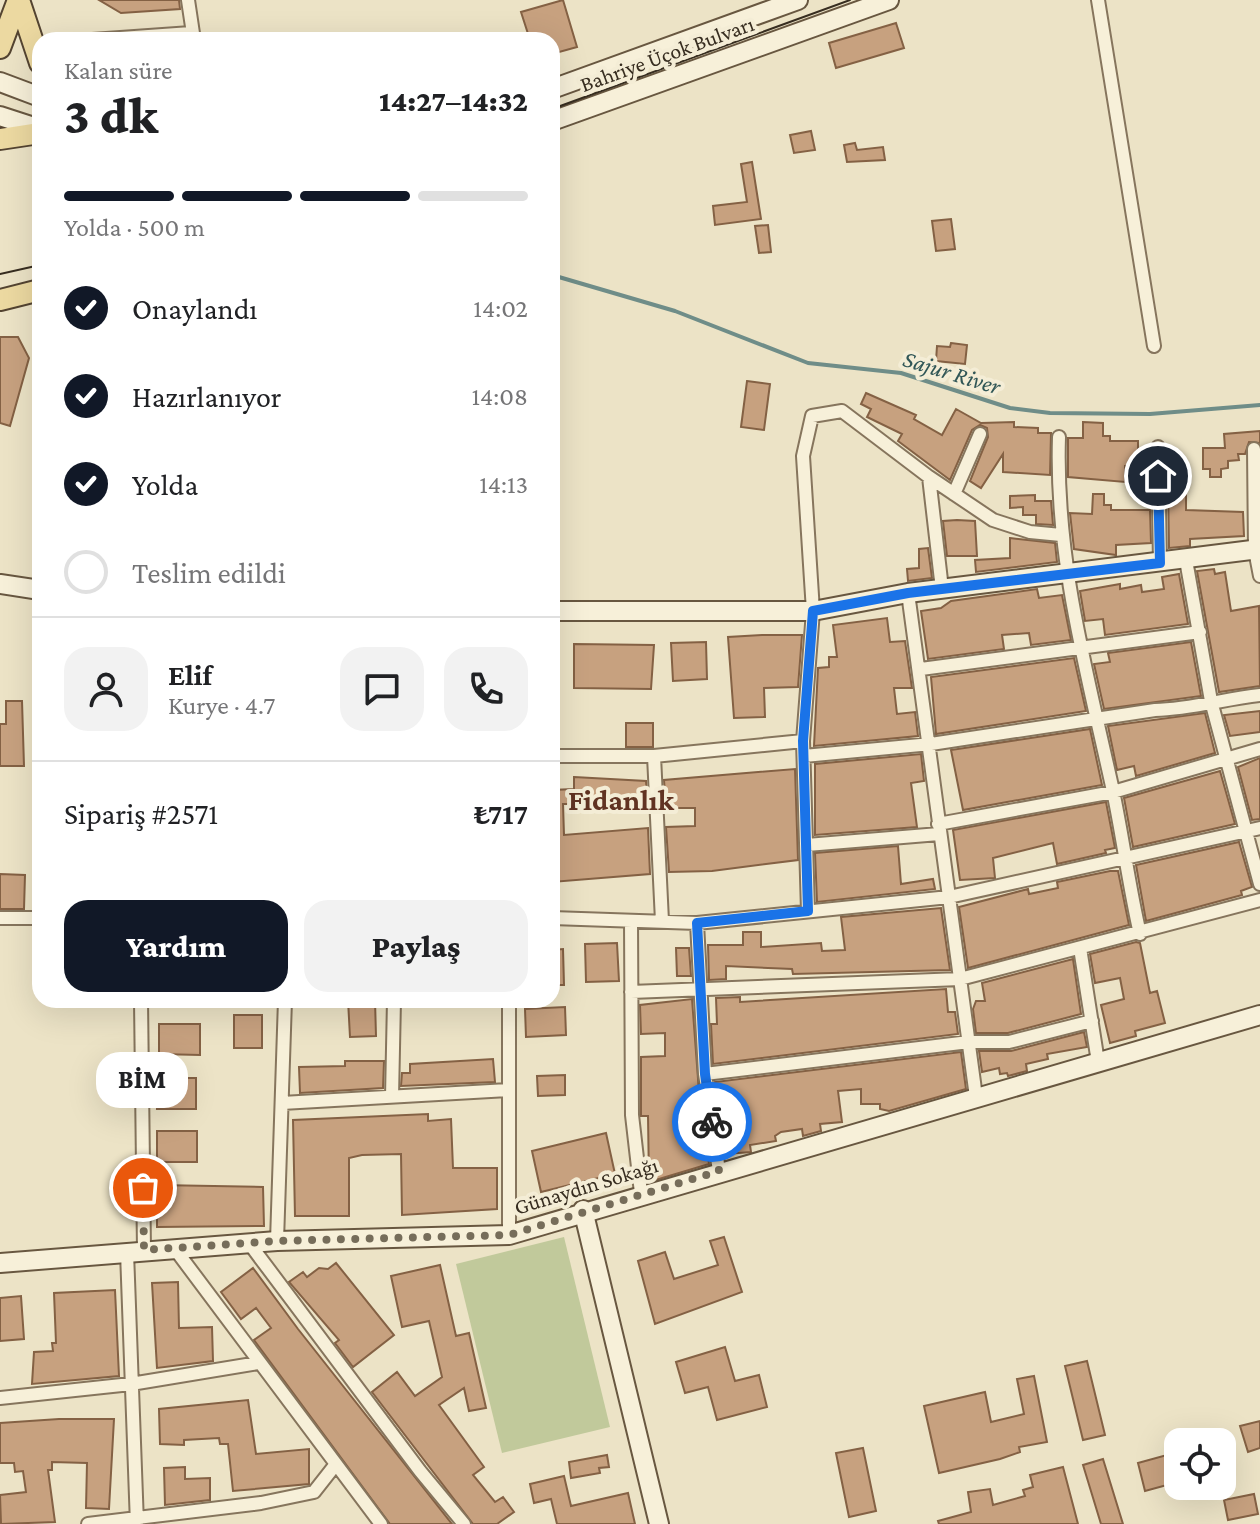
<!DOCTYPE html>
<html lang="tr">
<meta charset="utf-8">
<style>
:root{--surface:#fff;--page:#f2f2f2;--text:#202124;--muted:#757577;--line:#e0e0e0;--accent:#111827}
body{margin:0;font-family:"Crimson Pro",serif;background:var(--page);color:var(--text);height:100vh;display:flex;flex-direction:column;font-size:30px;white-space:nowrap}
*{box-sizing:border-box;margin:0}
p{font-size:26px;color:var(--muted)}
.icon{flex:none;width:44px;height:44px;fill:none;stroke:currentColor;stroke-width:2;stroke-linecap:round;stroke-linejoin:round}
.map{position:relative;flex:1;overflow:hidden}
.side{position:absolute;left:32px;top:32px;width:528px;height:976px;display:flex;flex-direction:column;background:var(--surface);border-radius:24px;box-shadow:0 8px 32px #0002}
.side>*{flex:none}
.buttons{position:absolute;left:1164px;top:1428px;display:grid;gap:16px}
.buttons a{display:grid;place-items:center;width:72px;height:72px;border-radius:16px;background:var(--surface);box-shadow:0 8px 32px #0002;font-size:40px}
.pin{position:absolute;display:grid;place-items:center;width:68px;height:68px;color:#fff;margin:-34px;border:4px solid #fff;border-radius:50%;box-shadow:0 2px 8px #0007}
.courier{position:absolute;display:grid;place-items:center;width:80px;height:80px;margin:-40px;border:6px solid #1a73e8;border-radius:50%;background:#fff;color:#222;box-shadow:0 2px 10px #0007}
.bubble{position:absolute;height:56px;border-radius:24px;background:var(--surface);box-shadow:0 8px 32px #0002;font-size:26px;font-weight:800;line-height:56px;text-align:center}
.head em{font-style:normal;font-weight:800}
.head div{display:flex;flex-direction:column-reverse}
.head{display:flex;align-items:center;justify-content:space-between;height:136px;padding:0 32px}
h1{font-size:52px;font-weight:800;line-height:60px}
.bar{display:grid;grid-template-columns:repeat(4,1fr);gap:12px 8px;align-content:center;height:96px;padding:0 32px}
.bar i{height:10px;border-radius:6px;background:var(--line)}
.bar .on{background:var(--accent)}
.bar p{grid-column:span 4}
.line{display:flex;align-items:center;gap:20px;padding:0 32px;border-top:2px solid var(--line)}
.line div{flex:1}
.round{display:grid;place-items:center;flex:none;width:84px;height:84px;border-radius:24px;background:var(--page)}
ol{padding:0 32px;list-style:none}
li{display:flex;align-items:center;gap:24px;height:88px}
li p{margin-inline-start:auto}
li .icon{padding:8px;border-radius:50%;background:var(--accent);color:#fff;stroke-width:4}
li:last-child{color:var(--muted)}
li i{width:44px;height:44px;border:4px solid var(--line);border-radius:50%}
.button{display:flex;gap:16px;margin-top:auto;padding:16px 32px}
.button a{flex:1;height:92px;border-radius:24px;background:var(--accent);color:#fff;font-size:32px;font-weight:800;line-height:92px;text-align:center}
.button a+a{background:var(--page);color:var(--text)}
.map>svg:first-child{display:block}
.green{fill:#c1c99b}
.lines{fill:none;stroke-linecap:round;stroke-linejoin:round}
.stream{stroke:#6f8d88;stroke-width:4}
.building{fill:#c7a17f;stroke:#846144;stroke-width:2}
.street-casing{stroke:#86755d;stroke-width:16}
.secondary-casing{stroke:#685740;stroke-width:22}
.primary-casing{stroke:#544431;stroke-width:24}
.street{stroke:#f7f0d9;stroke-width:12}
.secondary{stroke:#f7f0d9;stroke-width:18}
.primary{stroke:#ecd9a1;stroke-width:20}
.tram{stroke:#372d20;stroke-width:2}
.done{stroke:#766d5a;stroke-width:8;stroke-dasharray:0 14.4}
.route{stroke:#1a73e8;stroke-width:10}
.labels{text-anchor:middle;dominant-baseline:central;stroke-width:8;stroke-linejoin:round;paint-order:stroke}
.street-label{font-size:22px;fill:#372d20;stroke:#f4edd6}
.water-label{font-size:24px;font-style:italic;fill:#305656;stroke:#f4edd6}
.district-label{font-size:30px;font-weight:bold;fill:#613322;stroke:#f4edd6}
</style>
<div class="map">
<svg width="1260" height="1524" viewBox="0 0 1260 1524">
<rect width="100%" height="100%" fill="#ece3c6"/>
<path class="green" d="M564 1237 610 1427 502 1453 456 1264Z"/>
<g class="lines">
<path class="stream" d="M552 275 675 311 808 363 901 373 1010 408 1050 413 1150 414 1260 405"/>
</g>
<path class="building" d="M99 0H179L180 9 121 13Z
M563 0 577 47 552 54V40H530L521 12Z
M896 23 904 48 836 68 829 43Z
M811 131 815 150 794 153 790 135Z
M855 143 857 150 883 147 885 160 847 162 844 145Z
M752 162 761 219 715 225 713 206 747 202 741 164Z
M951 219 955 249 936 251 932 221Z
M768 225 771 252 759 253 755 226Z
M0 337H18L29 358 10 426 0 423Z
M951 343 967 345 965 364 936 361 937 346 950 347Z
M747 381 770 384 764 430 741 427Z
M866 393 916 415 914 419 942 435 956 409 981 423 1014 422V427L1038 428V433H1051L1050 475 1003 472V454L981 488 970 481 988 437 987 428 980 425 972 430 950 480 898 441 902 434 867 417 871 409 861 404Z
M1083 422 1103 423V436H1110V441H1138V466H1125V482L1068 477V438H1083Z
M1260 431V443L1249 442 1245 454H1238L1239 460 1228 461V468L1221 469V477H1210V469H1203V448H1225L1224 434Z
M1168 484H1186V510L1243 512 1244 536 1190 539V546L1169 548Z
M1093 494H1104V505H1111V510H1150L1151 543 1116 545V555L1074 549 1070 513 1092 514Z
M1035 495V501H1051L1053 525 1036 524V515H1023V507L1010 508V496Z
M957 520 975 521 977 556H947L943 521Z
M1010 538 1055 543 1057 562 976 572 975 560 1010 558Z
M928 548 932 578 908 581 907 569 919 568V549Z
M1214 569 1215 574 1225 572 1231 611 1259 606 1260 686 1219 692 1197 571Z
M1179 574 1188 624 1105 635 1103 619 1085 621 1080 591 1120 584V589L1141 585 1142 592 1164 589 1162 577Z
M1037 589 1039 598 1062 595 1071 640 1031 645 1029 633 1002 635 1004 649 928 659 921 611 941 608 951 601Z
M887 618 890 642 905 641 912 688H894L897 714 915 712 918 736 814 746 818 668 829 667V657H837L833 625Z
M762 635H802L798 687 764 688 765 717 734 718 728 637Z
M706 642 707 679 673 681 671 643Z
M1191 642 1201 696 1104 709 1094 664 1110 662 1108 653Z
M574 644 654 645 651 689 574 688Z
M1074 658 1086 711 936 734 931 677Z
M6 701H22L24 766H0V724H6Z
M1260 711V732L1230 736 1224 715Z
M1205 713 1215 753 1136 776 1134 766 1117 770 1108 726Z
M626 723H653V747H626Z
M1090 729 1102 785 963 810 951 750Z
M921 754 924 781 911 783 917 827 815 835V764Z
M1260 758V819L1252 820 1238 767Z
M795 769 798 860 712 871 669 872 666 827 695 826V808H666L664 780Z
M1220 771 1235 824 1133 847 1124 798Z
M574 777 646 781 648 808H620V804H563L564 835 648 828 650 874 552 882V790L574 789Z
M1106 802 1115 848 1105 850 1106 853 1057 864 1053 843 993 858 995 878 960 880 953 830Z
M1239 842 1252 887 1241 891 1242 895 1146 921 1136 865Z
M898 846 901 884 933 879 935 889 817 902 815 853Z
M1110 871H1118L1129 925 968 968 959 907 1028 889 1029 894 1058 888 1057 882Z
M0 874 25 875 24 909H0Z
M941 908 950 970 793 974 792 969 726 966V979L709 980 708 945H743V932H761V947L821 943 822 951 845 950 841 917Z
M1136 942 1140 943 1150 993 1157 991 1165 1023 1135 1031 1136 1036 1110 1043 1101 1005 1124 999 1120 978 1095 983 1090 954Z
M617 943 619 981 586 982 585 944Z
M676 948H689L691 976H677Z
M563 949 564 985H552V950Z
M1073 959 1081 1014 1008 1033H976L973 1009 976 1001H985L982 983Z
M946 989 948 1012H955L958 1034 713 1064 711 1024H717L716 998 740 997V1002Z
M692 999 699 1092 695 1093 696 1117 702 1116 709 1164 649 1182 648 1116H641V1057L665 1056V1033L641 1034 640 1005Z
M348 1000H375L376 1036 350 1037Z
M565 1007 566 1035 526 1037 525 1009Z
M234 1015H262V1048H234Z
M159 1024H200V1055L159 1054Z
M1084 1032 1087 1047 1047 1054 1048 1059 1026 1064 1027 1071 1008 1076 1007 1073 1000 1074 999 1068 982 1072 979 1051H1011Z
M961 1052 966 1089 889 1111 880 1109V1104H861V1089L838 1091 842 1122 820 1124 821 1131 803 1136 802 1129 781 1132 775 1136 776 1141 750 1145 751 1152 726 1154 715 1082Z
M493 1059 495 1082 401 1086 402 1073H410V1064Z
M345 1061H384L383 1088 300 1093 299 1067 345 1066Z
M565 1075V1095L538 1096 537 1076Z
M158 1078H196V1109H157Z
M428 1114V1121L451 1119 453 1168H497V1209L402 1215 401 1154 362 1155 349 1158V1216H295L293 1120Z
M157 1131H197V1162H157Z
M606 1133 615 1174 541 1192 532 1151Z
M157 1185 263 1187 264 1226 157 1227Z
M724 1237 742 1292 655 1324 638 1261 665 1252 674 1279 718 1265 710 1241Z
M336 1263 394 1335 353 1367 335 1343 339 1340 289 1282 303 1272 307 1277 319 1268 328 1269Z
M440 1265 456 1336 469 1333 486 1408 469 1411 464 1388 439 1405 484 1467 473 1475 495 1502 503 1497 514 1512 497 1524H473L372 1392 397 1372 415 1396 442 1377 429 1321 402 1327 391 1276Z
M253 1268 298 1329 452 1524H390L254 1340 271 1328 256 1308 241 1319 221 1292Z
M178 1282 179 1328 212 1327 213 1361 157 1368 152 1283Z
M115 1290 119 1376 32 1384 34 1352 53 1351 52 1343H56L54 1293Z
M21 1296 24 1339 0 1341V1298Z
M725 1347 735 1381 759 1375 767 1407 717 1420 708 1387 685 1393 676 1362Z
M1087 1361 1105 1435 1083 1440 1065 1366Z
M1034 1376 1047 1442 1019 1447 1020 1452 1000 1459 939 1473 924 1406 985 1392 991 1422 1024 1414 1017 1379Z
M248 1400 256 1454 309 1449V1484L233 1491 228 1444H220L219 1438 184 1440V1445L160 1444 159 1409Z
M59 1419H114L109 1509 86 1508 87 1463 52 1462V1470H48L55 1522 1 1524 0 1495 26 1492 23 1471 15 1472 14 1463H0V1423Z
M1260 1421V1448L1248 1452 1240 1426Z
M863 1448 876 1511 849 1517 836 1453Z
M1174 1453 1178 1456V1482L1145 1491 1138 1463Z
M607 1455 609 1467 599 1468 600 1473 571 1478 569 1462Z
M1103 1459 1123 1524H1101L1083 1465Z
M185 1467V1479L210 1478V1500L165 1505 164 1468Z
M1063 1467 1078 1524H939L938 1521 971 1512 968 1492 990 1489 993 1505 1025 1496 1023 1490 1033 1487 1030 1475Z
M564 1476 571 1506 628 1493 635 1524H557L551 1499 534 1503 530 1484Z
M1254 1494 1258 1514 1228 1520 1224 1500Z"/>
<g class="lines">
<defs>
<path id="street" d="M188 0 194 40
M1098 0 1154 346
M92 40 191 33
M1059 437C1055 559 1087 672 1113 791 1123 838 1129 887 1140 934
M1158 447 1160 563
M1254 449 1255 550 1260 576
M929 477 942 589
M954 494 980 434
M1186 560 1211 701 1260 884
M908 593 976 1097
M921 669 1200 632
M552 756H654L803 741
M654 756 662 921
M804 756 931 744 1155 710C1191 709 1224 699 1260 695
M938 824 1113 792 1260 749
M807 845 939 834
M808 911 803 741 813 611 803 456 812 416 842 411 929 477 993 520 1030 532 1061 535
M0 918H40
M552 918 697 923 949 897 1260 828
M631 921 632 1115 641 1193
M697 923 705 1074 719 1171
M1080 948 1098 1062
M631 992 960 979 1260 900
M141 1000 144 1250
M705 1074 969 1042H1009L1092 1021
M392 1097 394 1000
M282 1103 508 1090
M509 1235V1000
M277 1241 285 1000
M249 1243 420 1471 464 1524
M175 1249 381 1524
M127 1252 137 1524
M0 1398 131 1384 258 1363
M88 1524 261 1503 314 1492 336 1464"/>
<path id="secondary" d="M0 82 40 97
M552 89 798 0
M0 116 40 129
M552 121 889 0
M0 584 40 590
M552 611H813L908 593 1260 549
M583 1210 659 1524
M0 1263 277 1241 509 1235 1260 1015"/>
<path id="primary" d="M19 0 40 63
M0 48 18 0
M0 139 40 133
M0 300 40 290"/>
</defs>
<use href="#street" class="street-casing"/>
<use href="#secondary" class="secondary-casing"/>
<use href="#primary" class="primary-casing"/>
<use href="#street" class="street"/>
<use href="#secondary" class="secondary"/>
<use href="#primary" class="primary"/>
<path class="tram" d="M552 109 850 0
M0 274 40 265"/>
</g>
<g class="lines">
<path class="done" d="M143 1188 144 1250 277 1241 509 1235 719 1171 712 1122"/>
<path class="route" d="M712 1122 705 1074 697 923 808 911 803 741 813 611 908 593 1160 563 1158 476"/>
</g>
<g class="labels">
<g class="street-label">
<text transform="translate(667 54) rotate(-20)">Bahriye Üçok Bulvarı</text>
<text transform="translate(586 1186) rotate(-17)">Günaydın Sokağı</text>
</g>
<g class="water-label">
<text transform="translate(952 372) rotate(17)">Sajur River</text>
</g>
<g class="district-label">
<text x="621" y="799">Fidanlık</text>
</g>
</g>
</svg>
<div class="buttons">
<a><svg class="icon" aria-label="locate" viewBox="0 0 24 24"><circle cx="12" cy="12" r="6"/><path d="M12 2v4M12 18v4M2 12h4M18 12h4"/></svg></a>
</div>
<div class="pin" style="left:143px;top:1188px;background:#ea580c"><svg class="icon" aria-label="bag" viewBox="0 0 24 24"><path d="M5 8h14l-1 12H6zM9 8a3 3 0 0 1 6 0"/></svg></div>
<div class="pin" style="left:1158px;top:476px;background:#1f2937"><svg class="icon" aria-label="home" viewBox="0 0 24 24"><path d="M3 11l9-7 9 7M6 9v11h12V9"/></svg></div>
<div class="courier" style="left:712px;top:1122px"><svg class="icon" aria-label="bike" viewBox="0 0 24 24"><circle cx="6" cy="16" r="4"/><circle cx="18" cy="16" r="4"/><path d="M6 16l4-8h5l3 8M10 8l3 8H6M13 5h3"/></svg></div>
<div class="bubble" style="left:96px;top:1052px;width:92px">BİM</div>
<section class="side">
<div class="head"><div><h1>3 dk</h1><p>Kalan süre</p></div><em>14:27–14:32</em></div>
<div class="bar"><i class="on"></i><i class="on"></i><i class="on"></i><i></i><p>Yolda · 500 m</p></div>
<ol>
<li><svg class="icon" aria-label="check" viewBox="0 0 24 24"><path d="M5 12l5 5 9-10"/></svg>Onaylandı<p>14:02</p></li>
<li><svg class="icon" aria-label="check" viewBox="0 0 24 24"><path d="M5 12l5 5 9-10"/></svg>Hazırlanıyor<p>14:08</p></li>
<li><svg class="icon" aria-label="check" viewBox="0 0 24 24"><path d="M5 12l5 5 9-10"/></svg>Yolda<p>14:13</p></li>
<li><i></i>Teslim edildi</li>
</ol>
<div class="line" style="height:144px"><a class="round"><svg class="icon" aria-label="person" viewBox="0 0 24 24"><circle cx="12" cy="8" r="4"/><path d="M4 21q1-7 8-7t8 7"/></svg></a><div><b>Elif</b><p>Kurye · 4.7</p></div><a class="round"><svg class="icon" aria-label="chat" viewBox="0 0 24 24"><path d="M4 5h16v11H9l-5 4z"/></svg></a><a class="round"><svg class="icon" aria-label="phone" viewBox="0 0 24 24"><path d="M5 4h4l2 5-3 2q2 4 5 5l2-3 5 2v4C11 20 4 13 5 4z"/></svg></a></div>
<div class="line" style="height:104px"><div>Sipariş #2571</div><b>₺717</b></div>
<div class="button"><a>Yardım</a><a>Paylaş</a></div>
</section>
</div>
